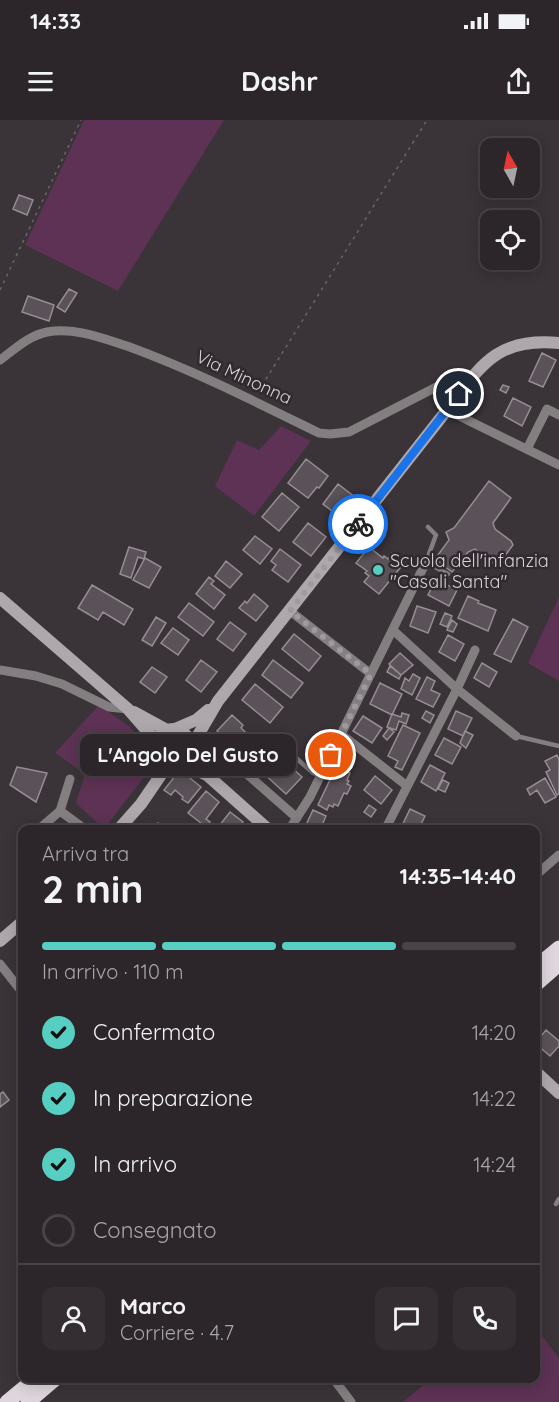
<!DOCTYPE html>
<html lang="it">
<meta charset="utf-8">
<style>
:root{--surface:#2c262a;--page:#342e32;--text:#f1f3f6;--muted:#a6a5a8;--line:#484347;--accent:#57cec2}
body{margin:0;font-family:Quicksand,sans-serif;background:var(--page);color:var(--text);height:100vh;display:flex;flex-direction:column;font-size:22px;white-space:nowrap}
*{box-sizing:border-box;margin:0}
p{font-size:20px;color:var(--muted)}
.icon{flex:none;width:33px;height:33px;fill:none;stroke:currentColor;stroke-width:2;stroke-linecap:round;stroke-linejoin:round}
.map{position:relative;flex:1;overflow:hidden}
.drawer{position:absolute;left:18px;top:705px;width:522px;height:558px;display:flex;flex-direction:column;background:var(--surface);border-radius:12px;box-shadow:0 3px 15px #0003,0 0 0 2px var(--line)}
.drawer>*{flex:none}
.needle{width:39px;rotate:351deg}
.controls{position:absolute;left:480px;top:18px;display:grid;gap:12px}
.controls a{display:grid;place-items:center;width:60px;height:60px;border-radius:12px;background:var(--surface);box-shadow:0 3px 15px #0003,0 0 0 2px var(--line);font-size:30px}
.pin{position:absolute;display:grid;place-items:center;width:51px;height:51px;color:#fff;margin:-26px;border:3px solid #fff;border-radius:50%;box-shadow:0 2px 6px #0007}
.courier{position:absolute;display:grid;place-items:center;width:60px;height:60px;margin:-30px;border:4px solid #1a73e8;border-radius:50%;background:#fff;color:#222;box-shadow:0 2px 8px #0007}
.bubble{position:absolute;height:42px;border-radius:12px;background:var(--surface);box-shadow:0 3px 15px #0003,0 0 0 2px var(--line);font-size:20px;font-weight:700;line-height:42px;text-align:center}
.summary em{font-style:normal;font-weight:700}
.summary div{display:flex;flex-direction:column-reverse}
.summary{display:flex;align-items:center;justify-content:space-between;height:102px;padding:0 24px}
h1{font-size:39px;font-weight:700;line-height:45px}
.bar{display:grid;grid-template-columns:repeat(4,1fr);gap:9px 6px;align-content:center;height:72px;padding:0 24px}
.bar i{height:8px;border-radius:4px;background:var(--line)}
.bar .active{background:var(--accent)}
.bar p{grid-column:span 4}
.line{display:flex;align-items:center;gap:15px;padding:0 24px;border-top:2px solid var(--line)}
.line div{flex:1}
.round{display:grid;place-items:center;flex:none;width:63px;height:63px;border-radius:12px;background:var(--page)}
ol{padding:0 24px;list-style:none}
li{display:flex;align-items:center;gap:18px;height:66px}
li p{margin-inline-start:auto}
li .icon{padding:6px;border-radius:50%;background:var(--accent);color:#111;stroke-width:4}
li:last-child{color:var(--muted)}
li i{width:33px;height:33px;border:3px solid var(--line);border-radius:50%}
.status{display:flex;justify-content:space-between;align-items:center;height:42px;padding:0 30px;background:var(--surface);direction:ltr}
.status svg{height:16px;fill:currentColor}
header{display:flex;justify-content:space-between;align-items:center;height:78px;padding:0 24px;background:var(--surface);font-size:27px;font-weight:700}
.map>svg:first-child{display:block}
.green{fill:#5d3254}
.building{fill:#5a5258;stroke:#968d93;stroke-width:1.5}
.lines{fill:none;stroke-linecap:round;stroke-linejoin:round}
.path{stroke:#6b6469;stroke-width:1.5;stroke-dasharray:3 4.5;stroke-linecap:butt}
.service{stroke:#837f81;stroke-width:4.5}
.minor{stroke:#837f81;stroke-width:9}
.secondary{stroke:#aea8ac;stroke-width:12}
.trunk{stroke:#ded6dc;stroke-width:15}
.done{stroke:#9f9a9d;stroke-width:6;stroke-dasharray:0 10.8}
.route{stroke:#1a73e8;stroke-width:8}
.poi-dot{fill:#57cec2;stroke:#30292e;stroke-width:2}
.labels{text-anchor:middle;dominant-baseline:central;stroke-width:5;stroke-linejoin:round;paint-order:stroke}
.street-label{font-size:18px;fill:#d6d1d4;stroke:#30292e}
.poi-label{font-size:18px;fill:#d6d1d4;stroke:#30292e;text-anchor:start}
</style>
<div class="status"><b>14:33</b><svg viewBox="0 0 49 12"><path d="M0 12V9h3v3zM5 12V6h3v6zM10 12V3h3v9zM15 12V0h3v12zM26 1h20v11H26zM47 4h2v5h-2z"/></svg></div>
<header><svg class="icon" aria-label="menu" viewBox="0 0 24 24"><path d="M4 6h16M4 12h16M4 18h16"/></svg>Dashr<svg class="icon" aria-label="share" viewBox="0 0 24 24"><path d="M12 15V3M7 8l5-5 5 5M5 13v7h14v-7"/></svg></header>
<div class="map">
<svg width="559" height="1282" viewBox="0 0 559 1282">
<rect width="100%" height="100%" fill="#3a3338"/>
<path class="green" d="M84 0H224L118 171 25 125Z
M281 306 311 321 254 396 215 366 237 320 259 330Z
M559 477V561L528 543Z
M99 585 130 607 147 629V653L104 709 76 683 85 654 55 633Z
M536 1208 559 1238V1282H403L431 1259 536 1258Z"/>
<path class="building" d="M19 75 33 80 27 95 13 89Z
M69 169 77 173 65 192 57 187Z
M28 176 54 185 49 201 22 192Z
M542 233 556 240 543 267 529 261Z
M503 265 509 267 506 273 500 270Z
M513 278 531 287 522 306 504 296Z
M306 339 328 356 319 368 317 367 308 378 288 363Z
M489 361 511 378 493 403 495 409 511 421 513 425 497 446 475 429 468 432 452 452 435 439 449 420 446 412 454 408Z
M338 364 356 378 341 398 323 384Z
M282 373 299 387 279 411 262 397Z
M308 403 326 417 311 436 293 422Z
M255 416 272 429 260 444 243 430Z
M129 427 146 432 144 439 138 437 131 458 120 454Z
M369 427 383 438 384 436 388 439 392 433 404 443 379 474 364 462 369 456 365 453 367 451 356 443Z
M280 429 301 445 288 462 272 450 276 445 271 441Z
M145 438 161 447 149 468 133 460Z
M226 441 242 454 230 468 215 456Z
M209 457 214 461 211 464 225 475 214 489 196 474Z
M436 459 457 470 449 486 428 475Z
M92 465 133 489 124 505 103 492 98 500 78 488Z
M254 474 268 486 256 501 239 488 245 481 247 483Z
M468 476 479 481 478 483 496 490 488 511 458 498Z
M189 483 214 502 203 516 178 497Z
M417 486 436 492 428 513 410 506Z
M445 493 452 496 447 507 440 504Z
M156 497 166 503 152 526 142 520Z
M513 499 528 507 511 542 494 534Z
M452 500 457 504 453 512 447 510Z
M230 502 246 514 233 531 217 519Z
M173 508 189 520 178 535 161 523Z
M294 514 321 536 309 551 282 529Z
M448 515 464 524 455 541 439 532Z
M400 533 413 545 401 555 389 544Z
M201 540 217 552 201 572 186 560Z
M273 540 303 563 291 578 262 555Z
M482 543 497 552 489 567 474 558Z
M390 546 401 555 399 559 387 552Z
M152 547 167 557 155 573 140 562Z
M413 554 420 558 412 575 401 569 405 558 409 561Z
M427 557 435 561 431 570 440 574 433 587 416 579Z
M380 563 402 574 392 595 370 584Z
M255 564 283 587 270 603 242 580Z
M426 591 434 595 430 603 422 598Z
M456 591 472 598 463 616 448 609Z
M402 593 409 595 406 604 399 601 396 610 387 607 392 594 401 597Z
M232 595 243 605 241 608 263 629 287 649 290 646 302 657 286 674 217 611Z
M363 596 382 608 372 623 353 611Z
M403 605 420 613 402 650 395 647 398 641 388 636Z
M389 608 394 612 387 620 383 616Z
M465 611 473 615 466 628 460 623Z
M444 618 461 627 452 644 435 635Z
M345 628 353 632 345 646 337 641Z
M557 635 559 640V674L557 675 546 652 550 650 545 641Z
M337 645 347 649 346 651 350 653 347 660 349 661 347 664 351 666 347 674 344 673 338 686 334 684 333 687 329 685 327 690 318 685Z
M430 645 445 653 436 671 421 662Z
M17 647 47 653 36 682 10 665Z
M180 650 201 667 188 683 182 679 183 677 175 670 171 675 164 670Z
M375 656 392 670 381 684 364 670Z
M545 658 556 677 545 683 537 670 530 675 527 669Z
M443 660 449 663 445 672 438 669Z
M206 671 219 682 206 699 210 702 206 707 188 693Z
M369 685 376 690 371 697 364 692Z
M410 689 425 696 418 710H400Z
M313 690 326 696 320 710H317L306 705Z
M230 692 243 702 237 710H228L225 707 222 710H216Z
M158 703 164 710H152Z
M546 910 559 921V926L550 936 536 924V922Z
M3 972 9 980 0 987V974Z"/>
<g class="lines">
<path class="path" d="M0 170 81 0
M258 272 427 0"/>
<path class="service" d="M428 407 436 415 426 442 448 454
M516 616 559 626
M286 629 313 653 320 656
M556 1084 559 1079"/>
<path class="minor" d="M0 240C15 229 28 216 47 212 74 207 102 218 127 226 193 250 256 282 319 313L330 314 349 312 448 261 472 257
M447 290 559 345
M527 329 547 289 559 295
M290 491 371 554
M475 530 457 569 516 616
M0 550 36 556 62 564 109 587 128 589
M200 613 297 698
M341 614 407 666
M70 659 60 691 86 710
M387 706 457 569 393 510
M38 710 60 691
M289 710 310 677 426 442
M536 755 559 735
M0 844 22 872
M333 1258 351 1282"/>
<path class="secondary" d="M0 478 128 589 156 621
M134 592 167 610
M156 626a17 17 0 1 1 34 0a17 17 0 1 1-34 0Z
M175 609 196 600 208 590
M179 642 207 655 269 710
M207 655 190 629 218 581 447 290C481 245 497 217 559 223
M118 710 141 684 169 643
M0 821 22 802
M536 952 559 973"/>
<path class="trunk" d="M536 847 559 828
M536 864 559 844
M7 1282 36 1258
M28 1282 56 1258"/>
</g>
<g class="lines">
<path class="done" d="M331 635 371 554 290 491 358 404"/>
<path class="route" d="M358 404 459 274"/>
</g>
<circle class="poi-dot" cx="378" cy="450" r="6"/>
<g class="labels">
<g class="street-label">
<text transform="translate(244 257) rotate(25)">Via Minonna</text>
</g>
<g class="poi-label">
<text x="390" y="440">Scuola dell'infanzia<tspan x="390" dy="21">"Casali Santa"</tspan></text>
</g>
</g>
</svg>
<div class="controls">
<a><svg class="needle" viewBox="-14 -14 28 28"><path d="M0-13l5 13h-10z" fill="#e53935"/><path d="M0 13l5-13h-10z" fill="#a6a5a8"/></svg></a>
<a><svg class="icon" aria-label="locate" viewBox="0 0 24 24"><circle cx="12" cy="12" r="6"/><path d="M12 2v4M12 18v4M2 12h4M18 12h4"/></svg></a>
</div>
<div class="pin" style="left:331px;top:635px;background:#ea580c"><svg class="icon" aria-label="bag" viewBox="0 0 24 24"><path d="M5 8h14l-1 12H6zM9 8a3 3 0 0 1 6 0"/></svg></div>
<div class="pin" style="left:459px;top:274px;background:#1f2937"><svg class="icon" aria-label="home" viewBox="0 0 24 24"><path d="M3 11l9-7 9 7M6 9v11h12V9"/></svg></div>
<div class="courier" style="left:358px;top:404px"><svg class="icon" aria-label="bike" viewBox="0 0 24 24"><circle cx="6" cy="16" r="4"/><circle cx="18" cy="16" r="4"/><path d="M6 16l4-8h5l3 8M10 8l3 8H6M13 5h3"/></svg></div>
<div class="bubble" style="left:80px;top:614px;width:216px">L'Angolo Del Gusto</div>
<section class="drawer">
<div class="summary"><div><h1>2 min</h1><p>Arriva tra</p></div><em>14:35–14:40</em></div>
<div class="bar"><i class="active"></i><i class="active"></i><i class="active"></i><i></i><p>In arrivo · 110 m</p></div>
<ol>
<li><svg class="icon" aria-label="check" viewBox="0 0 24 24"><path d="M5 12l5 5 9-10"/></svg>Confermato<p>14:20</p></li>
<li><svg class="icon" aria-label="check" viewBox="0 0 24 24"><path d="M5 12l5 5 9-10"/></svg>In preparazione<p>14:22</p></li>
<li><svg class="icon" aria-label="check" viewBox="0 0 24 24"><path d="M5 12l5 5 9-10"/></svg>In arrivo<p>14:24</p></li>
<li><i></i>Consegnato</li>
</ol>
<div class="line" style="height:108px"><a class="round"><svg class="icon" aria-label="person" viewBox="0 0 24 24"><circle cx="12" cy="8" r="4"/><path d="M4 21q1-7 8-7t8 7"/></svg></a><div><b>Marco</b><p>Corriere · 4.7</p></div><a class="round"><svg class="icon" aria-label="chat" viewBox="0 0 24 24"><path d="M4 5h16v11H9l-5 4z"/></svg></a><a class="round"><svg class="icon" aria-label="phone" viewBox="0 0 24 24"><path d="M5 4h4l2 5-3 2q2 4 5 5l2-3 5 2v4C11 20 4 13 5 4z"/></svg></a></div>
</section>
</div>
